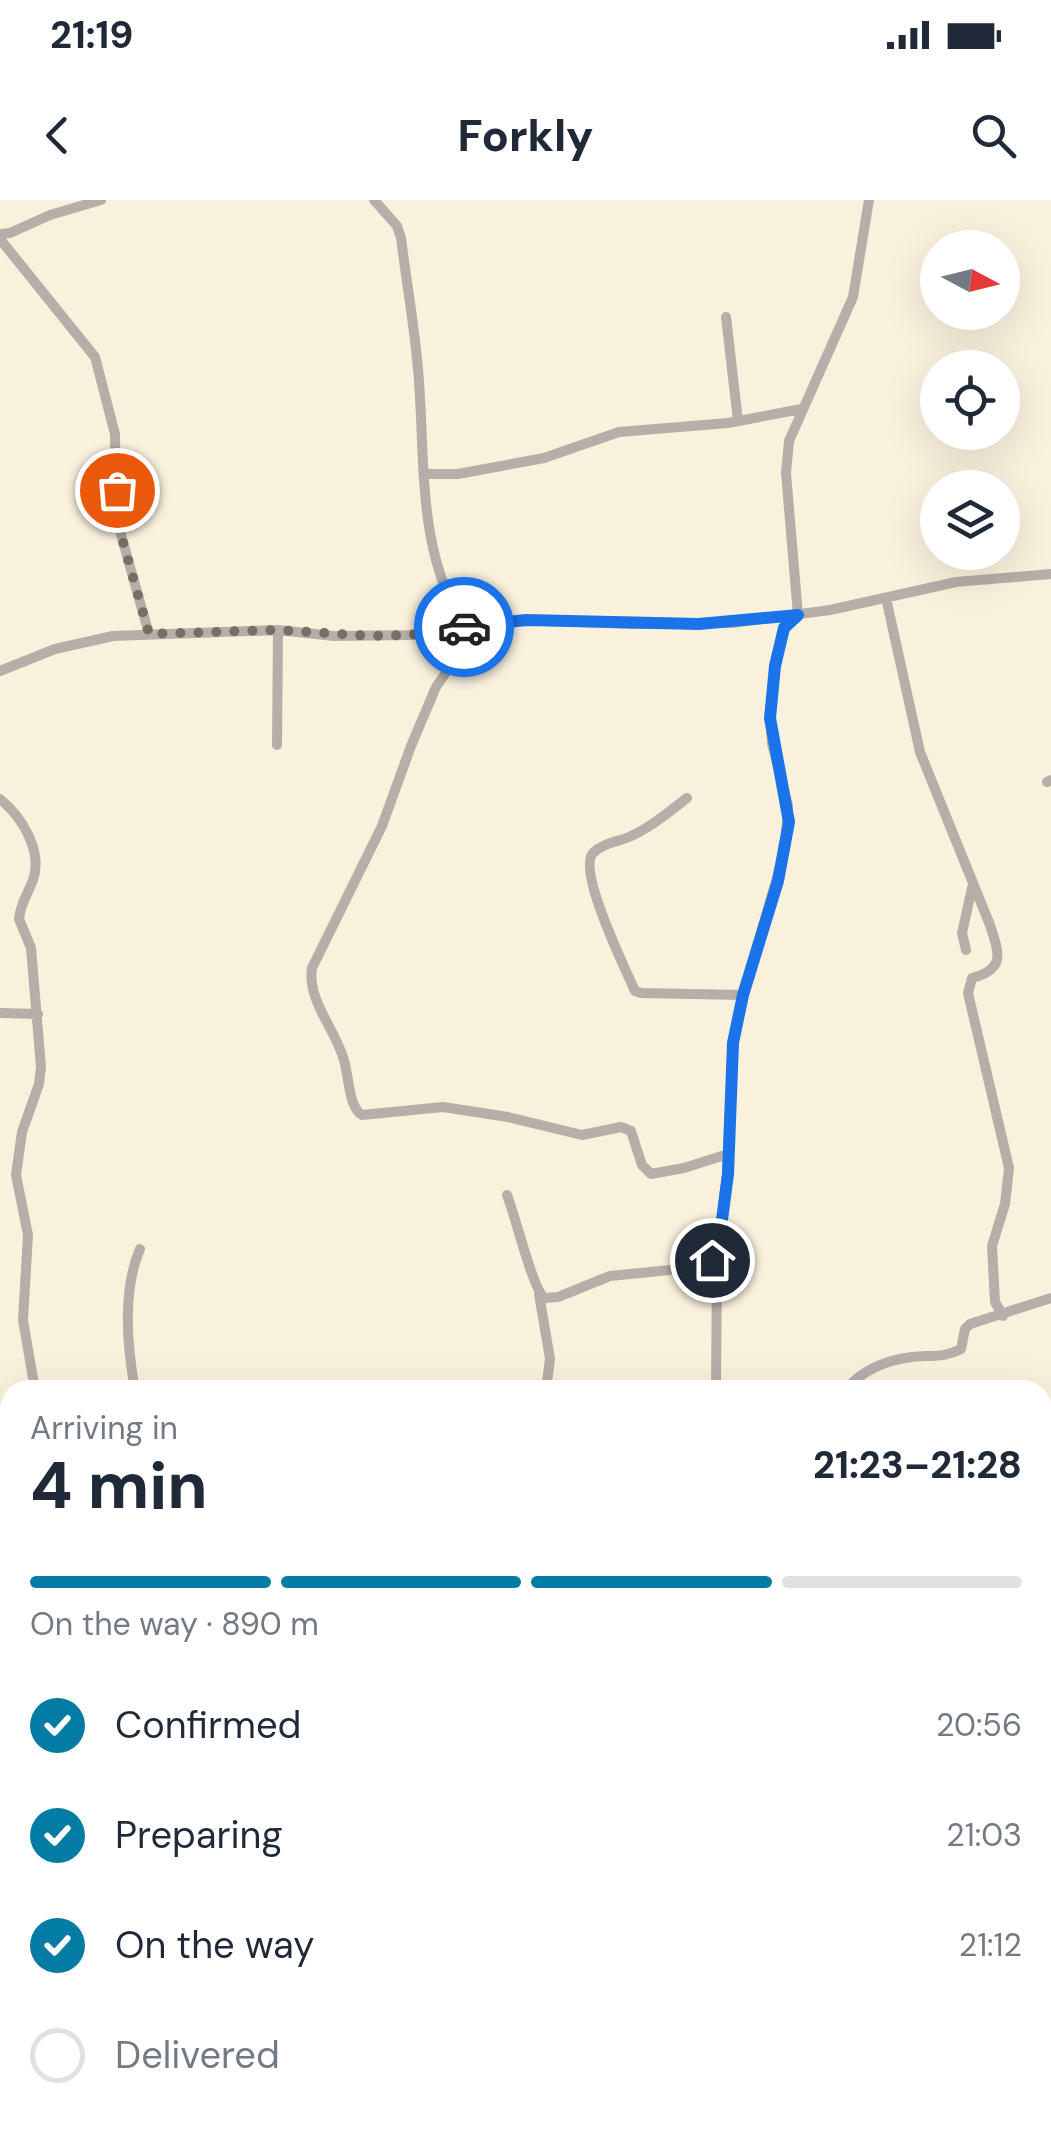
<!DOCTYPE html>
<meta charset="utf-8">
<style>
:root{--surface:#fff;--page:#f2f2f3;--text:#1f2937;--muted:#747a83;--line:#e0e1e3;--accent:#027ca3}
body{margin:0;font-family:"DM Sans",sans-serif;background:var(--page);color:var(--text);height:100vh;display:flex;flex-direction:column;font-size:38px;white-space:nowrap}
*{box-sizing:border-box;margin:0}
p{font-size:32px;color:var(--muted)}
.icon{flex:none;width:55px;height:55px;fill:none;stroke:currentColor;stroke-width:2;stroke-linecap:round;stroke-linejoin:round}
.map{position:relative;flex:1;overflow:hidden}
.side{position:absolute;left:0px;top:1180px;width:1052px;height:752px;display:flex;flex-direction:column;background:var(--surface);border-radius:30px 30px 0 0;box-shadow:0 10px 40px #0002}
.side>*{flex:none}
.needle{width:65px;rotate:97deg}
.buttons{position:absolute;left:920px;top:30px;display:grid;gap:20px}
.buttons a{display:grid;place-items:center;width:100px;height:100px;border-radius:50%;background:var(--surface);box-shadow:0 10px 40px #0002;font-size:50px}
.pin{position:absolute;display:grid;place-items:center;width:85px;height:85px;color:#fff;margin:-42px;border:5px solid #fff;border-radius:50%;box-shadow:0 2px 10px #0007}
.courier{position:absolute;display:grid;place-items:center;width:100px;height:100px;margin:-50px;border:8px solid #1a73e8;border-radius:50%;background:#fff;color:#222;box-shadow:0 2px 12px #0007}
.overview em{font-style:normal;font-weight:800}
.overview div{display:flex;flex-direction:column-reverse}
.overview{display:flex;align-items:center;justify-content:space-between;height:170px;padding:0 30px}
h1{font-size:65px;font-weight:800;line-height:75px}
.bar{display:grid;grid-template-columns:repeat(4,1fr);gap:15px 10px;align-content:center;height:120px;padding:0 30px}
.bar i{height:12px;border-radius:8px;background:var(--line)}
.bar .on{background:var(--accent)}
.bar p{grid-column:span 4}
ol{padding:0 30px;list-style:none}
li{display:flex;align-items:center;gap:30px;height:110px}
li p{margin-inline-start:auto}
li .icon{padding:10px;border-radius:50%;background:var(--accent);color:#fff;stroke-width:4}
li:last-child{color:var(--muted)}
li i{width:55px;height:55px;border:5px solid var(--line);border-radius:50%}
.status{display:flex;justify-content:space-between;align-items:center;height:70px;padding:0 50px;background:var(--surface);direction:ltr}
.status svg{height:28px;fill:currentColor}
header{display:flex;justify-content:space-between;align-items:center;height:130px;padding:0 30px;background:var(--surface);font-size:45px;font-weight:800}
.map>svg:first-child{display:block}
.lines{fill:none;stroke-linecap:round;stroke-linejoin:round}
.minor{stroke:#b7aeaa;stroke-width:10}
.done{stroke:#757063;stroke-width:10;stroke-dasharray:0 18}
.route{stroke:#1a73e8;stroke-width:12}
</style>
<div class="status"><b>21:19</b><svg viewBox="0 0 49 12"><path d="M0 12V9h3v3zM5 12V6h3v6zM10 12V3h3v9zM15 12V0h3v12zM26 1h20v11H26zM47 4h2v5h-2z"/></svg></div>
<header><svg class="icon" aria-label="back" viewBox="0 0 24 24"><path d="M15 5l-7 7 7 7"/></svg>Forkly<svg class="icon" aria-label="search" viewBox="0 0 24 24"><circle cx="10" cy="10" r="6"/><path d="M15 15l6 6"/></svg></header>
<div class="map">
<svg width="1051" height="1932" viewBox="0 0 1051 1932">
<rect width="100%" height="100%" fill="#faf1dd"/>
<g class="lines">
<path class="minor" d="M374 0 397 26 401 38C406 78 413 118 417 159 427 246 413 351 466 427L452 464 436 487 411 546 382 626 312 768C307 799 334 828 343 857 349 873 348 907 362 915L443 907 508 917 582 935 621 927 631 931 642 965 651 974 684 968 728 954
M0 34 10 33 50 15 101 0
M0 39 95 157 115 234 116 317 149 434
M726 117 738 221
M425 274H458L544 258 619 232 728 223 801 209
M886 398 920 552 990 725C999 753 1006 769 972 778L968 793 1009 968 1005 1004 992 1046 995 1102 1003 1116
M0 471 55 449 113 436 278 430 334 436 410 435 526 420 633 424 732 423 830 410 956 382 1051 374
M277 545 278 430
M1047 582 1051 580
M687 598C669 612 650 628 629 637 617 642 603 643 593 653 577 671 625 768 635 791L641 793 743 795
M0 599C22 617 43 651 33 680 28 693 20 705 19 719L31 748 41 867 39 884 22 932 16 975 28 1035 23 1120 35 1190
M966 750 962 733 972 688
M0 813 38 814
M507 995C516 1018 532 1086 544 1098L558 1097 610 1076 670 1070 717 1058
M539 1094 550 1159 546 1190
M135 1190C127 1146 122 1091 140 1049
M716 1190 717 1058 727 974 733 843 743 795 785 650 788 605 772 544 770 518 775 466 784 428 798 415 786 273 789 241 853 97 869 0
M846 1190C861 1170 887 1160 912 1157 931 1155 944 1158 961 1149L965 1129 970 1124 1051 1098
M0 1264 10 1262
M1042 1350 1051 1353
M1042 1578 1051 1583
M1042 1615 1051 1601
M0 1801 10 1810
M136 1932V1922
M531 1932V1922
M643 1932 650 1922
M950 1932 955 1922"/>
</g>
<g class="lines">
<path class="done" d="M117 290 116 317 149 434 278 430 370 436 410 435 464 427"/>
<path class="route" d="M464 427 526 420 699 424 798 415 784 428 775 466 770 518 789 622 778 681 743 795 733 843 728 974 717 1058 712 1060"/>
</g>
</svg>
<div class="buttons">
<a><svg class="needle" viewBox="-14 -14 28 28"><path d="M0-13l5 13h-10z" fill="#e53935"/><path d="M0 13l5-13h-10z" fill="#747a83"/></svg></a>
<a><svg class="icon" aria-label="locate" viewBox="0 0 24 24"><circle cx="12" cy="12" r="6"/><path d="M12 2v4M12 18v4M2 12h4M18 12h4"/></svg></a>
<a><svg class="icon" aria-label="layers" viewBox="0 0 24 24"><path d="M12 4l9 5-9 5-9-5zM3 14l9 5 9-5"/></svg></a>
</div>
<div class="pin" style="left:117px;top:290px;background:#ea580c"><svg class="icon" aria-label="bag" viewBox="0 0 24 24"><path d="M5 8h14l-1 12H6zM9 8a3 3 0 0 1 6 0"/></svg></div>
<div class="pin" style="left:712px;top:1060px;background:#1f2937"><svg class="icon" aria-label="home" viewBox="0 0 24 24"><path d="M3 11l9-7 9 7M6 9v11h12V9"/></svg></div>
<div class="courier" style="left:464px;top:427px"><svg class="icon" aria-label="car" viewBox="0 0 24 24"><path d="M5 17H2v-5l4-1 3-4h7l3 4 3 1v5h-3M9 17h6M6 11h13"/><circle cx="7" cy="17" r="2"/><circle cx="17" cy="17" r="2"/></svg></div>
<section class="side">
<div class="overview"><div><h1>4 min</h1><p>Arriving in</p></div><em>21:23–21:28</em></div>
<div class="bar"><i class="on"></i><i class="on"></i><i class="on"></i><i></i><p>On the way · 890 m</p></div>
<ol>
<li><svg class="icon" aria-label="check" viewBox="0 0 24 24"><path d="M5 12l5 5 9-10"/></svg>Confirmed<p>20:56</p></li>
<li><svg class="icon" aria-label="check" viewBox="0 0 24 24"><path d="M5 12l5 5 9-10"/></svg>Preparing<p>21:03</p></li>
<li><svg class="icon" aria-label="check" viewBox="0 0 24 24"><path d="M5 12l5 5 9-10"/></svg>On the way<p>21:12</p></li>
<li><i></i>Delivered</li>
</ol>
</section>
</div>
